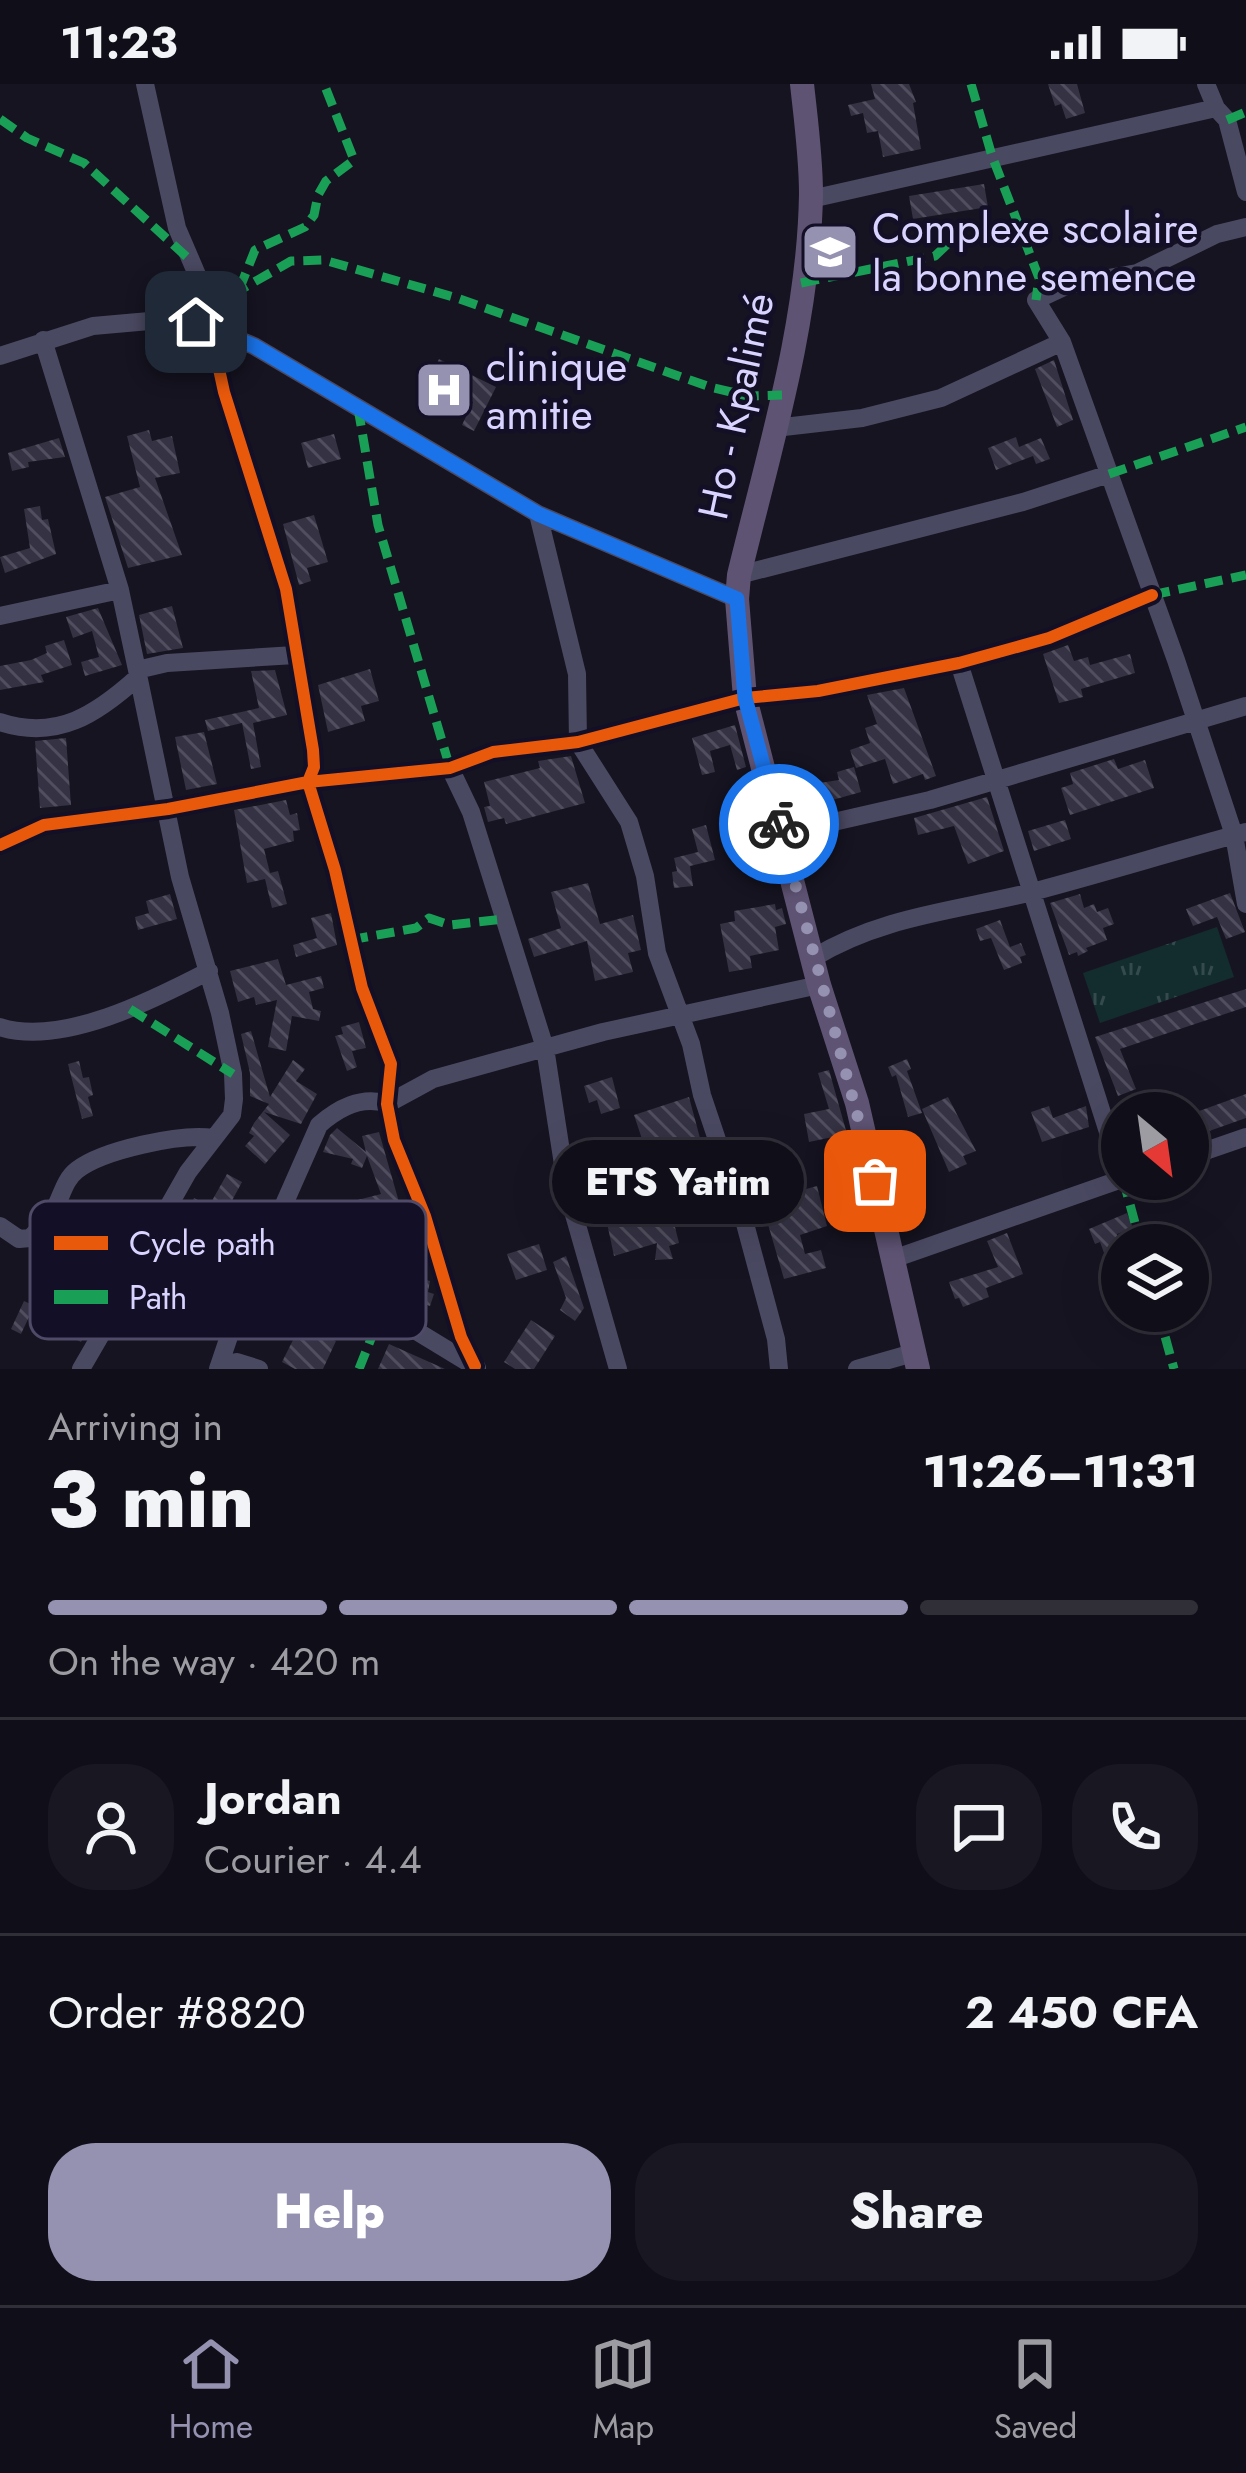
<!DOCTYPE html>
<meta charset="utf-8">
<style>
:root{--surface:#100f19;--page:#191822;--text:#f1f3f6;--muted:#9c9ca2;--line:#302f38;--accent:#9591b1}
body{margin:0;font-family:Jost,sans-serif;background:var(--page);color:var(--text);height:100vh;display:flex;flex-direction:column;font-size:45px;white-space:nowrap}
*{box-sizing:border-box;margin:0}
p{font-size:39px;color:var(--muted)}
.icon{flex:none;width:66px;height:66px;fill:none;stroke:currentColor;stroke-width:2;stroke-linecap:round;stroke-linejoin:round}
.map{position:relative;height:1285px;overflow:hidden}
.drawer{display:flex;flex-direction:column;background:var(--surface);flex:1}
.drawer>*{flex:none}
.needle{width:78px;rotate:151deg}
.fabs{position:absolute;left:1101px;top:1008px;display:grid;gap:24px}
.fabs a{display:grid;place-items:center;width:108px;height:108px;border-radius:50%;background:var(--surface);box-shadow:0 12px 48px #0002,0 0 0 3px var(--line);font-size:60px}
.pin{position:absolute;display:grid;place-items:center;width:102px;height:102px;color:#fff;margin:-51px;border-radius:24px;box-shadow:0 6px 18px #0006}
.courier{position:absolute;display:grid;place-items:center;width:120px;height:120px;margin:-60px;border:9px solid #1a73e8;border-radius:50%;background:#fff;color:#222;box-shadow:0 3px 15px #0007}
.bubble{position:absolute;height:84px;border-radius:42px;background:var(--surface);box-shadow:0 12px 48px #0002,0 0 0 3px var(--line);font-size:39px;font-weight:800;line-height:84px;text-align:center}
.overview em{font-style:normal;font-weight:800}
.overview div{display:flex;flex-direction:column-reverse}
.overview{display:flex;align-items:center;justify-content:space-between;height:204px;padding:0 48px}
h1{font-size:78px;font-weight:800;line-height:90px}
.bar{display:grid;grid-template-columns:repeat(4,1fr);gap:18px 12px;align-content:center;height:144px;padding:0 48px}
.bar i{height:15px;border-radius:9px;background:var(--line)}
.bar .current{background:var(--accent)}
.bar p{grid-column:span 4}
.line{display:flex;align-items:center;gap:30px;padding:0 48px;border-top:3px solid var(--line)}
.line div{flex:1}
.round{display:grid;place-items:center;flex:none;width:126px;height:126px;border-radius:48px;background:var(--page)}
.cta{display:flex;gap:24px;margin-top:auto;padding:24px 48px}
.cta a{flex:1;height:138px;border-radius:48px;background:var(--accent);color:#fff;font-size:48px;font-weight:800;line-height:138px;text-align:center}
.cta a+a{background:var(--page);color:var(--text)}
.status{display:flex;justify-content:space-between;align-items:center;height:84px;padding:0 60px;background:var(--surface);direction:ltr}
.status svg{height:33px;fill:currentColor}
.menu{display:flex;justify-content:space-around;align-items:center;height:168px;border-top:3px solid var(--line);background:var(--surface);font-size:33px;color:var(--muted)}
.menu a{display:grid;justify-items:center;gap:6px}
.menu .current{color:var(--accent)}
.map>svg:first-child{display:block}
.park{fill:url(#park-tufts)}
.building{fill:url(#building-back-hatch)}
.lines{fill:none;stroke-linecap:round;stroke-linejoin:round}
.minor{stroke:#4a4962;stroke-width:18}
.major{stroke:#5e5373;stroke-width:24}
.quiet{stroke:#1a9f57;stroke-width:9;stroke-dasharray:18 9;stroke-linecap:butt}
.cycleway-casing{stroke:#130f26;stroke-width:20}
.cycleway{stroke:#e8590c;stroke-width:12}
.done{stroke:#9591b1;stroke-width:12;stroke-dasharray:0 21.6}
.route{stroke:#1a73e8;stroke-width:15}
.labels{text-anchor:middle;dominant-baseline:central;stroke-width:9;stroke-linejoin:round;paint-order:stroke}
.poi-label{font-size:42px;fill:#d9d4ff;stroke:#130f26;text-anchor:start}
.street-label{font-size:42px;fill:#d9d4ff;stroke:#130f26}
.key{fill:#130f26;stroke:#4e4a67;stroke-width:3}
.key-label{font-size:33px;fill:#d9d4ff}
</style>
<div class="status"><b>11:23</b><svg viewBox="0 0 49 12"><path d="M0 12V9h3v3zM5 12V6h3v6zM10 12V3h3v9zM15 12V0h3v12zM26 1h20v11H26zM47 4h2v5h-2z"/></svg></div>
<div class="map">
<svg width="1246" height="1285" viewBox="0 0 1246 1285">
<defs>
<pattern id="park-tufts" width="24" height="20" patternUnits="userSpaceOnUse" patternTransform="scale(3)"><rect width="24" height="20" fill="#132c2d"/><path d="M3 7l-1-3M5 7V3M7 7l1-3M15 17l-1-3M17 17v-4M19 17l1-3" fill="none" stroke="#354a4c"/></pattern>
<pattern id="building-back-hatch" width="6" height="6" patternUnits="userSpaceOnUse" patternTransform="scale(3)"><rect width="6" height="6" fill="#343243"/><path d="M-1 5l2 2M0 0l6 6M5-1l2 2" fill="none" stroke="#514f5f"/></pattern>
</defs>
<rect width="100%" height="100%" fill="#161421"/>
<path class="park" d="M1217 843 1234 893 1100 939 1083 889Z"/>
<path class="building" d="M871 0H909L916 18 913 19 921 65 883 73 878 47 867 49 863 29 851 32 848 21 875 15Z
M1048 0H1077L1085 29 1066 35 1061 20 1055 22Z
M984 100 988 123 913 135 909 112Z
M439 275 496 303 474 347 462 341 473 318 442 303 433 323 419 316Z
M1054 276 1073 336 1057 343 1035 285Z
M149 346 152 357 172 352 180 389 155 394 182 471 128 484 105 413 140 403 127 352Z
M334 350 341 375 308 384 301 359Z
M1016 353 1019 363 1041 354 1050 375 1036 380 1033 372 996 386 988 364Z
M59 354 65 373 28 378 29 383 12 387 8 369Z
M40 422 42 436 48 435 56 470 5 489 0 473 30 464 24 425Z
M314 431 328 478 307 484 311 497 299 501 283 440Z
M172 522 183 564 147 570 139 531Z
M98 524 122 581 85 592 81 578 99 573 92 547 73 554 66 533Z
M64 556 72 581 41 591 44 598 0 606V582L31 576 47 569 45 562Z
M1068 561 1074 577 1088 573 1090 581 1130 570 1135 589 1081 605 1083 613 1059 619 1043 570Z
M370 585 379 617 361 622 365 637 328 648 318 601Z
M275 586 287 631 253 639 261 683 251 685 242 639 208 647 205 636 259 624 251 587Z
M904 604 936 692 925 696 923 690 893 700 885 675 856 684 850 666 870 659 865 644 877 640 867 611Z
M735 641 746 683 737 686 730 661 710 667 715 688 702 691 692 654Z
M204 648 217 700 186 706 175 653Z
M66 654 71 721 40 724 35 657Z
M571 672 585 719 506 740 504 734 488 738 484 723 490 722 484 698 540 684 538 677Z
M1114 675 1118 685 1145 676 1154 704 1070 731 1061 704 1073 700 1070 689Z
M854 683 861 708 829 717V724L816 726 813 700 839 696 837 688Z
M987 713 1004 767 968 780 954 742 918 751 914 734Z
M286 716 290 731 297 729 300 746 293 747 294 757 264 765 270 789 278 787 287 820 272 824 265 795 247 799 234 726Z
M1065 736 1071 755 1034 767 1028 747Z
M706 741 715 776 690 782 693 802 674 804 672 788 677 787 674 774 698 768 692 745Z
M588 799 600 840 633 831 641 866 628 869 633 888 595 897 587 857 534 873 528 855 561 844 551 808Z
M1230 809 1245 848 1226 855 1217 833 1193 842 1186 825Z
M170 810 177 835 138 846 135 833 149 829 146 817Z
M1080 810 1084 824 1094 820 1097 828 1108 824 1114 840 1103 844 1107 856 1086 864 1088 867 1078 872 1077 868 1069 871 1050 819Z
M775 820 776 826 782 824 786 840 775 843 779 866 750 872 752 884 729 888 720 840 735 837 734 827Z
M331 829 337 861 296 873 293 861 317 854 311 834Z
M1000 836 1010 863 1021 859 1026 871 1020 873 1022 879 1004 886 991 854 980 857 976 845Z
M278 875 286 901 321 892 324 904 309 908 313 925 321 927 319 937 292 932 286 967 268 963 277 916 256 921 254 913 238 918 230 887Z
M1246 905V923L1120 965 1136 1005 1118 1012 1095 953Z
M359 938 366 964 352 967 357 983 347 987 335 952 343 950 341 943Z
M251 947 270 1013 293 976 305 985 296 997 317 1010 301 1040 264 1028 290 1051 265 1080 245 1062 254 1052 249 1049 254 1039 269 1020 250 1012V989L241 950Z
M907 975 911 985 907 987 922 1029 908 1033 896 991 892 993 888 983Z
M79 977 83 994 89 993 93 1011 88 1013 93 1032 82 1035 68 980Z
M829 986 847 1050 809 1058 804 1030 829 1025 818 989Z
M612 993 620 1024 601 1030 597 1016 589 1019 584 1002Z
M1246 1010V1034L1198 1051 1191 1030Z
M689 1013 704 1069 646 1081 661 1143 674 1139 679 1159 669 1162 673 1175 655 1176 657 1159 614 1172 604 1125 624 1121 616 1091 621 1090 618 1081 631 1076 627 1062 643 1058 634 1031Z
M948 1013 976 1067 963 1072 967 1080 949 1088 922 1025Z
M1049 1022 1053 1034 1086 1022 1089 1043 1042 1058 1031 1028Z
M337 1044 366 1068 362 1052 379 1048 401 1125 395 1128 409 1154 404 1190 430 1197 428 1208 434 1210 430 1222 412 1216 405 1228 364 1211 370 1198 331 1184 333 1180 294 1164 303 1145 337 1159 333 1167 356 1176 369 1134 333 1147 335 1129 338 1121 381 1110 367 1072 362 1084 351 1080 353 1075 323 1068 330 1051Z
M227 1090 242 1098 198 1180 181 1177 191 1155 177 1148 194 1114 209 1122Z
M817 1102 827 1142 800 1151 805 1170 821 1166 826 1184 784 1195 765 1130 758 1131 755 1119Z
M1127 1129 1133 1144 1117 1150 1122 1172 1107 1177 1100 1158 1095 1160 1089 1145Z
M1007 1149 1023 1190 986 1204 989 1213 963 1223 959 1214 955 1215 949 1198 998 1183 987 1157Z
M539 1160 547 1186 516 1196 507 1170Z
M566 1172 584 1224 575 1237 560 1226 566 1214 553 1178Z
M50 1199 100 1224 81 1258 29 1233 21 1250 11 1245 24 1217 37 1223Z
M531 1236 555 1252 534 1285H515L504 1278Z
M301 1240 336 1257 323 1285H295L282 1278Z
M389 1260 445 1285H378Z"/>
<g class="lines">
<path class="minor" d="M145 0 177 144 201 200 172 235
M1206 0 1216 24 1227 36 1246 108
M811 115 1216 24
M1246 143 1217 150 1137 189 1068 201 1036 216 1062 258 1176 576 1234 751 1246 820
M201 200 235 255
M210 244 224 308 286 505 313 666 314 683 308 698 335 786 362 904 391 980 387 1020 394 1056 425 1132 461 1253 475 1282
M43 256 120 506 137 586
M0 272 93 242 172 235 196 238 254 262 538 430 737 515
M775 344 862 334 941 314 1062 258
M538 430 577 590 578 658 629 738 645 792 657 869 691 960 702 1011 744 1136 776 1255 779 1285
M739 491 1023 418 1109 390
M0 532 120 506
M959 579 1122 1092
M0 638C57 657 97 630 138 593
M450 684 471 728 545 964 567 1106 618 1285
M781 750 930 716 1246 622
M0 761 44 741 168 725 308 698 450 684 493 668 578 658 745 614 818 607 959 579 1049 554 1152 511
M813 874C882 832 956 827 1032 808 1104 789 1175 767 1246 748
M0 943C62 963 155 915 209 887
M1188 1073 1246 1053
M0 1142 19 1155 30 1154C38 1146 48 1137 54 1126 62 1112 64 1096 77 1086 103 1066 181 1049 213 1054
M893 1175 1122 1095
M259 1182 418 1248 477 1284
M219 1283 237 1278 259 1285
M81 1285 135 1192 159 1139 188 1088 232 1031 234 1015 233 990 220 929 180 793 137 586 167 579 295 571
M218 1285 240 1220 319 1041C337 1025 362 1011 387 1020L433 995 603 948 819 901
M857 1285 913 1269"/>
<path class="major" d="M802 0C806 37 811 73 811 110 809 239 769 367 739 491L737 515 745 614 819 901 857 1019 918 1285"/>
<path class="quiet" d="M971 0 992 72 1039 194 1036 216
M0 35 27 54 84 79 189 175
M1227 36 1246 28
M801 199 935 172 956 152
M239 206 255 166 305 143 314 131 318 111 326 97 354 76 324 0
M180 222 214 221 291 177 324 176 457 214 710 303 748 312 782 311
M358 324 378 441 450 684
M1109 390 1246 343
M1152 511 1246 491
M350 856 416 844 429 834 450 841 504 835
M130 925 233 990
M1123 1095 1141 1161
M1158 1227 1174 1285
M359 1285 380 1232"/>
<defs>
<path id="cycleway" d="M210 244 224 308 286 505 313 666 314 683 308 698 335 786 362 904 391 980 387 1020 394 1056 425 1132 461 1253 475 1282
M0 761 44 741 168 725 308 698 450 684 493 668 578 658 745 614 818 607 959 579 1049 554 1152 511"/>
</defs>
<use href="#cycleway" class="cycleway-casing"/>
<use href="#cycleway" class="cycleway"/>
</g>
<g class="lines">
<path class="done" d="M779 740 875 1097"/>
<path class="route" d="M196 238 254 262 538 430 737 515 745 614 779 740"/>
</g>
<defs>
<symbol id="school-square" viewBox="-11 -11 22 22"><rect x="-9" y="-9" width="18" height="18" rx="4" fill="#9591b1" stroke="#130f26"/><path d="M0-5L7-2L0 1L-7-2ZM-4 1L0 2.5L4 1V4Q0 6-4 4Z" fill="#fff"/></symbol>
<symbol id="hospital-square" viewBox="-11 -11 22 22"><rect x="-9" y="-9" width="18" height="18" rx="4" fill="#9591b1" stroke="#130f26"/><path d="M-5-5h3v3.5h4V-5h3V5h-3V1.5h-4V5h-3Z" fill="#fff"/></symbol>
</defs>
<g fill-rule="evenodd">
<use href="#school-square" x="797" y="135" width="66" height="66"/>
<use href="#hospital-square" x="411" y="273" width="66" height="66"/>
</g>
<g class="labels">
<g class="poi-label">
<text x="872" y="144">Complexe scolaire<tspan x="872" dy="48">la bonne semence</tspan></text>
<text x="486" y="282">clinique<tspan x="486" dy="48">amitie</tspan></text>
</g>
<g class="street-label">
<text transform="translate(736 322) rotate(-78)">Ho - Kpalimé</text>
</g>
</g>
<rect x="30" y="1117" width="396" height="138" rx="18" class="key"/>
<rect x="54" y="1152" width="54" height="14" fill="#e8590c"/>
<rect x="54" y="1206" width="54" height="14" fill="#1a9f57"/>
<g class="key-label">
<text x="129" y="1171">Cycle path</text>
<text x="129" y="1225">Path</text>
</g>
</svg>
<div class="fabs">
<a><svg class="needle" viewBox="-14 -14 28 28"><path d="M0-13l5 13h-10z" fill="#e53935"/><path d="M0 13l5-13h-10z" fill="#9c9ca2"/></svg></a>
<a><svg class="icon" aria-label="layers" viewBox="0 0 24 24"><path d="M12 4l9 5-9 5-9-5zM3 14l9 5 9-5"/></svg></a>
</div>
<div class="pin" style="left:875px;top:1097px;background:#ea580c"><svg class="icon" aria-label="bag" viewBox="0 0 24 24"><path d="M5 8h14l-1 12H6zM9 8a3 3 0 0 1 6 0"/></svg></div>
<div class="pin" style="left:196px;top:238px;background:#1f2937"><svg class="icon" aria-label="home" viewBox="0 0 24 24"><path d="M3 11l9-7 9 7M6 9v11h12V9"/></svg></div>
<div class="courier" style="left:779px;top:740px"><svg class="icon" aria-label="bike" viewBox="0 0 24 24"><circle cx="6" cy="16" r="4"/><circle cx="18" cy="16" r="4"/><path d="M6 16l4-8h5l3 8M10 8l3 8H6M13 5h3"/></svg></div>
<div class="bubble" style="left:552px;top:1056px;width:252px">ETS Yatim</div>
</div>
<section class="drawer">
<div class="overview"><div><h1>3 min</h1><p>Arriving in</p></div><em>11:26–11:31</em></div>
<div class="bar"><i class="current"></i><i class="current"></i><i class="current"></i><i></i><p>On the way · 420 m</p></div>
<div class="line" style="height:216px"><a class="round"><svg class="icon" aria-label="person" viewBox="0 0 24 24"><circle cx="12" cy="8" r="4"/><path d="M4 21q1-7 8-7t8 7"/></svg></a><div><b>Jordan</b><p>Courier · 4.4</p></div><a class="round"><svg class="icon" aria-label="chat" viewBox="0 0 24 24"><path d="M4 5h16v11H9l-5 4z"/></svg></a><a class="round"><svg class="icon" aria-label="phone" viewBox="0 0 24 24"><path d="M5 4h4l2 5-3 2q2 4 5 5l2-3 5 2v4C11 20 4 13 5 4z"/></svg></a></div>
<div class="line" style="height:156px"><div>Order #8820</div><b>2 450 CFA</b></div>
<div class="cta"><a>Help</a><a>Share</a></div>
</section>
<nav class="menu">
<a class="current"><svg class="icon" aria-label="home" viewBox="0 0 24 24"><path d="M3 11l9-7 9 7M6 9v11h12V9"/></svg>Home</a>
<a><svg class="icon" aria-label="map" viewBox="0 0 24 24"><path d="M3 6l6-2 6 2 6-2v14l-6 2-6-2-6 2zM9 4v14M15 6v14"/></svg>Map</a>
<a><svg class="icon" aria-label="saved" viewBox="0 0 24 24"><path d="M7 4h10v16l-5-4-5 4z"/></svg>Saved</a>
</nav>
